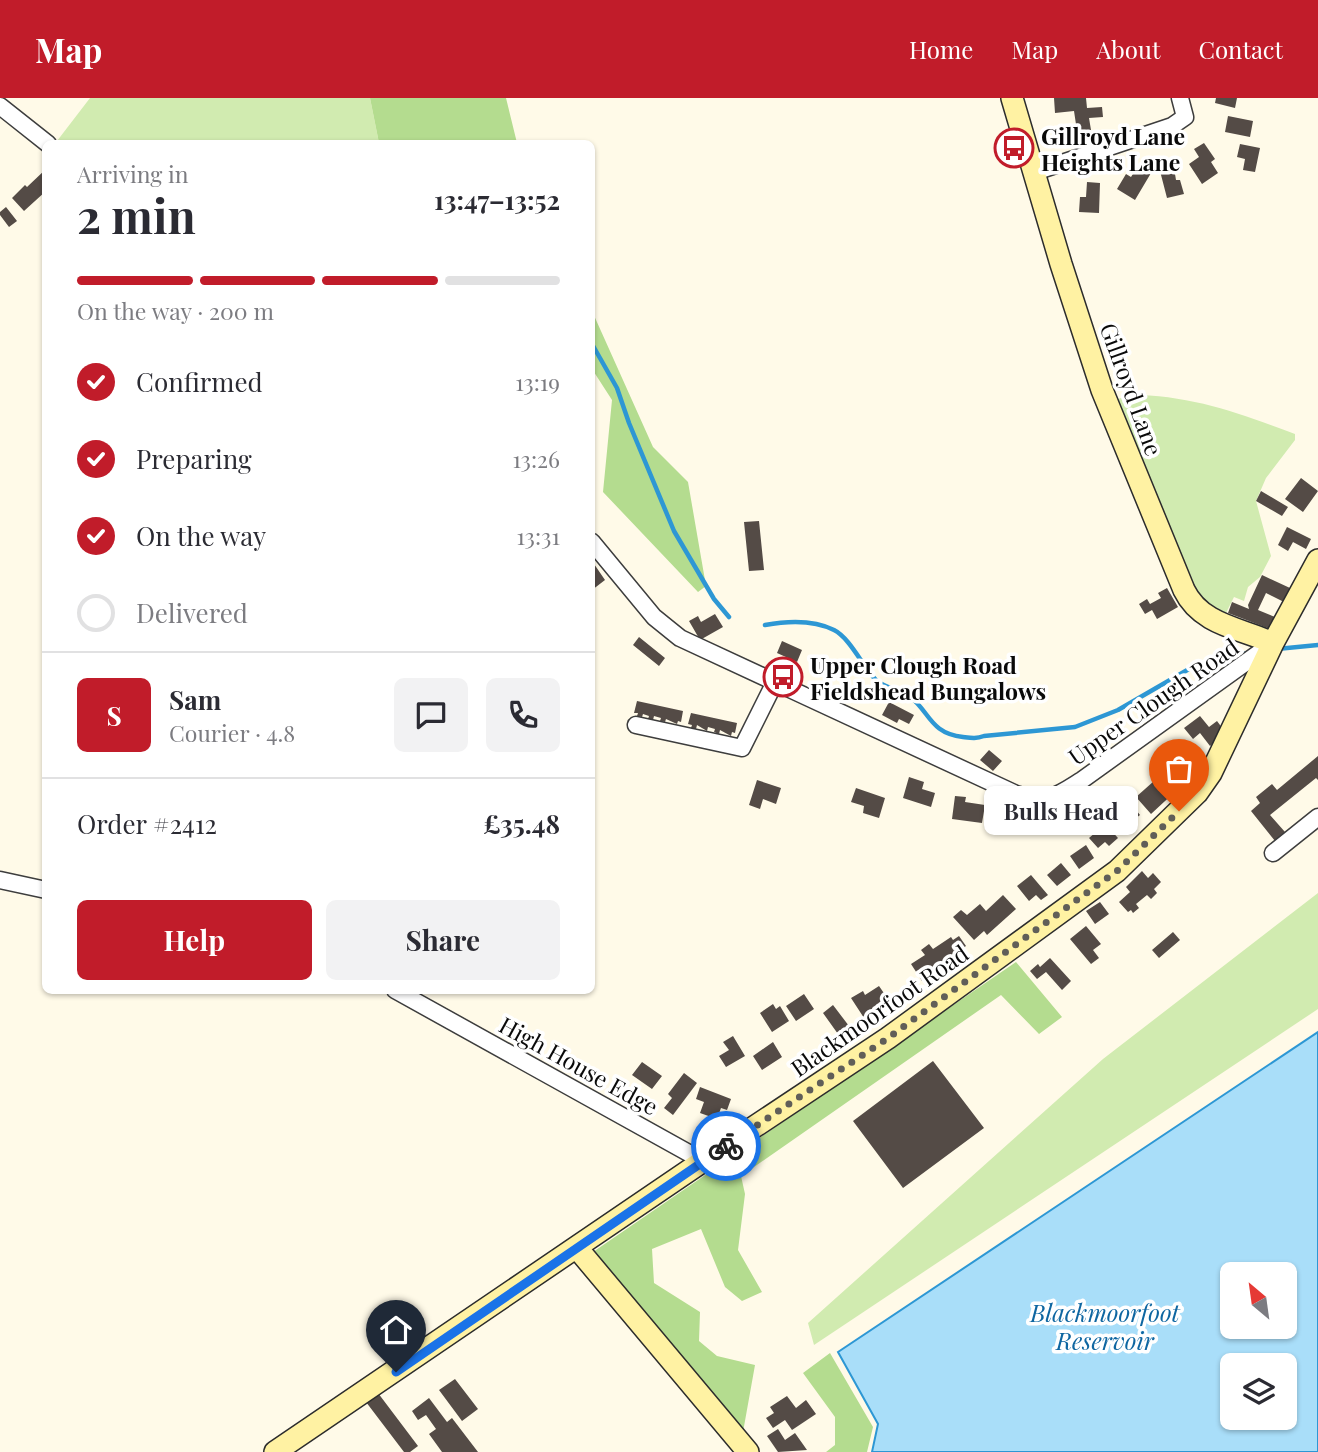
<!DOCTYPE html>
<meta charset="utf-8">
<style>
:root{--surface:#fff;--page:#f2f2f3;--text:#2b2b33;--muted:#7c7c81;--line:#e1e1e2;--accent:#c11c2a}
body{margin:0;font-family:"Playfair Display",serif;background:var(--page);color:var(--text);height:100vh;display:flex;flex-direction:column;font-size:26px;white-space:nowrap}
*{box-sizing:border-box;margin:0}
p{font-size:23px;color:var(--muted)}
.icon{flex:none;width:38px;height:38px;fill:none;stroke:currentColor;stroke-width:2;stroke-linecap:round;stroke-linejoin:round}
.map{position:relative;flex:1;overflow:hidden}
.side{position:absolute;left:42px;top:42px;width:553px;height:854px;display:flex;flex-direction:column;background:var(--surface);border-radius:10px;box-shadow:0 2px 5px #0004}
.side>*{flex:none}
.needle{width:46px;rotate:331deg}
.fabs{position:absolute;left:1220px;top:1164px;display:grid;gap:14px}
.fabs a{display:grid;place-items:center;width:77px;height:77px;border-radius:10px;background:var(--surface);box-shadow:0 2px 5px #0004;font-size:35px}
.pin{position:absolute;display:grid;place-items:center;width:60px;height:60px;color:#fff;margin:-72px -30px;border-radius:50% 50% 50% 0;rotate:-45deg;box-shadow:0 0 7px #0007}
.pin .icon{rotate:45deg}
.courier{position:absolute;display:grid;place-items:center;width:70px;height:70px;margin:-35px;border:5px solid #1a73e8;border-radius:50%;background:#fff;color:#222;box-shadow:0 2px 9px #0007}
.bubble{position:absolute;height:49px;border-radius:10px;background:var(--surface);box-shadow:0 2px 5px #0004;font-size:23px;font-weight:700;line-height:49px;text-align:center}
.head em{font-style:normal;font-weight:700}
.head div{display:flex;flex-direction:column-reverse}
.head{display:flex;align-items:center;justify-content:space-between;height:119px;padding:0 35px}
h1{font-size:46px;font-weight:700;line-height:52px}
.bar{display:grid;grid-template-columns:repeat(4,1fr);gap:10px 7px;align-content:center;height:84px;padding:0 35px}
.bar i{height:9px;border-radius:5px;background:var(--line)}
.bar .current{background:var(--accent)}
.bar p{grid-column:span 4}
.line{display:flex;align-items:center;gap:18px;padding:0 35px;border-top:2px solid var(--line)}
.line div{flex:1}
.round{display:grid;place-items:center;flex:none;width:74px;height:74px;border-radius:10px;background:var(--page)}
ol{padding:0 35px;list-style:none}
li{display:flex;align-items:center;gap:21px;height:77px}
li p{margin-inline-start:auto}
li .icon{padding:7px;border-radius:50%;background:var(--accent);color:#fff;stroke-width:4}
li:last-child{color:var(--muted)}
li i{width:38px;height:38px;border:4px solid var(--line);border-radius:50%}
.primary-button{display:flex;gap:14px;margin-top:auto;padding:14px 35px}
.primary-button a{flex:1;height:80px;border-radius:10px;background:var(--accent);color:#fff;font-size:28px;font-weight:700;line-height:80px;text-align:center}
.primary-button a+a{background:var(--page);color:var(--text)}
header{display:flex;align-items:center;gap:42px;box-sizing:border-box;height:98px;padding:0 35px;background:var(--accent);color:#fff}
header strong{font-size:33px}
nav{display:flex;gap:38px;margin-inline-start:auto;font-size:24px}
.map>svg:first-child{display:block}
.green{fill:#d1ebb0}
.forest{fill:#b4dc8f}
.water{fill:#a9def9;stroke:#2d97d4;stroke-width:2;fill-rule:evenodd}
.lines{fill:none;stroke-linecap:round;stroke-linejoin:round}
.stream{stroke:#2d97d4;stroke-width:4.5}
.building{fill:#544b46}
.street-casing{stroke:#3d3d3d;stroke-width:19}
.secondary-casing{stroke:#2c2c2c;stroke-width:24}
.street{stroke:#fff;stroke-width:16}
.secondary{stroke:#fff2a3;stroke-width:21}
.done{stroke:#605e58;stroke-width:7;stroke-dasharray:0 12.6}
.route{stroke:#1a73e8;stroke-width:9}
.labels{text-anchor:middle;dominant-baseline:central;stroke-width:7;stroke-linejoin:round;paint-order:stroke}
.poi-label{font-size:23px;font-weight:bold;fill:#0a0a0a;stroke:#fff;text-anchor:start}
.street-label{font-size:23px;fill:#0a0a0a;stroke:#fff}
.water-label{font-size:24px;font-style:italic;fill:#0e66a1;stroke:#fff}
</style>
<header>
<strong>Map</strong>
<nav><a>Home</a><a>Map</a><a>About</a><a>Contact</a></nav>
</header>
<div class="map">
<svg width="1318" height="1354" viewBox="0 0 1318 1354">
<rect width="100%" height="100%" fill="#fffae8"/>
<path class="green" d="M90 0H370L379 45 62 46 57 43Z
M1130 297C1192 297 1238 315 1295 336V342L1266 380 1256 403 1271 458 1260 479 1248 489 1244 503 1234 499 1224 519 1201 507 1115 302Z
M1318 795V911L814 1247 808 1225 1103 961Z"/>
<path class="forest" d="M370 0H506L517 45H379Z
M592 213 653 349 688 384 706 488 698 494 603 394 612 302 592 271Z
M1016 864 1062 919 1039 936 1001 897 741 1078 745 1096 738 1152 762 1194 742 1203 725 1189 701 1131 652 1151 654 1185 700 1214 699 1243 717 1258 755 1267 743 1334 593 1154Z
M830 1255 873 1329 867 1354H826L835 1347V1319L803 1275Z"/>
<path class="water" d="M1318 934V1354H872L878 1326 838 1254ZM1232 1176H1284V1228H1232ZM1232 1267H1284V1320H1232Z"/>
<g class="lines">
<path class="stream" d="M592 246 617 290 629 325 674 433 714 501 729 519
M765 527C787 523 814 522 834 532 850 540 863 569 876 582 886 591 898 591 909 598 930 613 929 635 963 639 971 640 976 641 984 638L1075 629 1118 612 1189 571 1248 555
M1277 551 1318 547"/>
</g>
<path class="building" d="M1054 0H1086L1087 10 1102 9 1103 19 1089 20 1091 32 1077 33 1074 13 1055 15Z
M1216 0H1237L1235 10 1215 5Z
M1228 18 1253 23 1250 39 1225 34Z
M1204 45 1215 61 1211 64 1218 75 1202 86 1189 66 1199 59 1194 51Z
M1240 46 1260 50 1255 74 1243 72 1245 61 1237 59Z
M1138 68 1151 75 1135 102 1117 91 1126 76 1131 79Z
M1174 70 1176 82H1180L1184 96 1167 100 1160 73Z
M46 71V93L24 113 12 100 25 87 27 89Z
M1087 84 1100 85 1099 115 1079 114 1080 99H1086Z
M6 109 17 123 9 129 0 117V114Z
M1301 380 1318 393 1303 414 1285 401Z
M1261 393 1288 409 1282 418 1256 403Z
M759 423 764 472 749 473 744 424Z
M1287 429 1311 441 1306 451 1293 444 1288 453 1278 447Z
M592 463 605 482 592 492Z
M1262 477 1290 490 1284 504 1266 495 1258 512 1275 519 1270 531 1228 515 1232 504 1249 511 1248 507Z
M1167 490 1178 509 1157 521 1152 512 1145 516 1139 506 1147 501 1150 506 1161 500 1158 495Z
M715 516 723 529 700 542 689 523 698 518 701 524Z
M639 539 665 560 659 568 633 547Z
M782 543 802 552 797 564 777 555Z
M822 558 840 566 833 581 815 573Z
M637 603 683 613 681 624 678 623 677 626 666 621 665 624 660 623 661 620 654 618 653 622 648 621 649 618 643 616 642 619 637 618 638 615H634Z
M889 604 914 617 909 626 899 621 897 625 882 617Z
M691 615 737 625 735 635 732 634 731 638 720 632 719 636 714 634 715 631 708 629 707 633 697 627 696 631 691 630 692 627 688 626Z
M1200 618 1209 629 1217 623 1226 635 1210 648 1200 635 1193 641 1184 630Z
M989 652 1002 663 993 673 980 662Z
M1318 658V682L1316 680 1270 717 1285 734 1275 743 1251 713 1260 705 1256 699 1272 686 1277 692Z
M1163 675 1178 691 1151 716 1136 699Z
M909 679 924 684 922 691 935 695 931 709 903 700Z
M757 682 781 690 776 706 763 701 760 711 749 707Z
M856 690 885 700 879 720 863 715 864 708 851 704Z
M955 698 966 699 965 704 985 707 982 725 952 721Z
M1132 707 1140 717 1123 730 1115 720Z
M1108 729 1118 740 1109 748 1105 744 1098 750 1089 740 1096 734 1098 737Z
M1086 747 1094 760 1079 771 1070 758Z
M1061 765 1071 777 1057 788 1047 777Z
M1142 773 1148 780 1153 775 1161 784 1154 791 1157 795 1151 801 1147 797 1136 806 1139 810 1133 815 1131 812 1128 814 1119 804 1130 794 1126 789Z
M1031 777 1048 797 1041 802 1036 797 1029 803 1017 788Z
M1003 797 1016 811 987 837 984 833 974 842 953 819 961 812 967 817 980 806 986 813Z
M1100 804 1109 816 1095 826 1086 813Z
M1086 828 1101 846 1093 852 1099 860 1091 866 1070 841Z
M1173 834 1180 842 1159 860 1152 852Z
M959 838 966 848 960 852 962 855 922 883 911 866 925 857 921 852 929 846 933 851 951 839 953 842Z
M1050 860 1071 883 1062 892 1046 874 1037 881 1030 873 1038 866 1040 869Z
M879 888 888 901 876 909 880 914 866 923 851 900 863 893 865 897Z
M804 896 814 911 796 923 786 908Z
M773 906 776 911 780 908 789 923 772 934 760 915Z
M833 907 849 928 838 936 823 915Z
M733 938 745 958 726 969 719 958 729 952 723 944Z
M773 944 782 959 762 972 753 958Z
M933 963 984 1030 903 1090 853 1023Z
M642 964 662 978 652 991 632 977Z
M684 975 697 985 673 1017 664 1010 672 1000 668 996Z
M700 989 731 1001 727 1012 721 1010 717 1021 700 1015 704 1004 696 1001Z
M455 1281 478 1311 462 1323 439 1292Z
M378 1295 418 1348 410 1354H404L366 1304Z
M787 1298 796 1310 806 1302 816 1316 792 1332 785 1322 773 1330 766 1320 774 1315 770 1309Z
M429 1300 447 1324 452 1320 478 1354H442L429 1336 436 1331 426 1317 418 1322 412 1313Z
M778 1331 785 1342 795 1335 807 1352 778 1354 767 1338Z"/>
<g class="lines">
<defs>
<path id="street" d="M0 8 48 46
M1035 74 1172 28 1185 19 1180 0
M592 444 654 519 680 540 1016 696C1048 706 1055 699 1082 682L1270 547
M636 627 742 650 775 584
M1273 755 1318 719
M0 782 46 792
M395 892 703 1063"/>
<path id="secondary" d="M1012 0 1061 166 1102 292 1184 492C1201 527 1240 530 1273 545
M577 1150 748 1354
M275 1354 703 1063 888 940 1117 773 1197 695 1211 675 1273 545 1318 462"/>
</defs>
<use href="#street" class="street-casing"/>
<use href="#secondary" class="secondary-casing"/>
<use href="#street" class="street"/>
<use href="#secondary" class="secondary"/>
</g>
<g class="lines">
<path class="done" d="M726 1048 888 940 1096 788 1117 773 1179 713"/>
<path class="route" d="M396 1274 726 1048"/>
</g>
<defs>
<symbol id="bus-ring" viewBox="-11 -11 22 22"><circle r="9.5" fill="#fff" stroke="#c11c2a" stroke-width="1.5"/><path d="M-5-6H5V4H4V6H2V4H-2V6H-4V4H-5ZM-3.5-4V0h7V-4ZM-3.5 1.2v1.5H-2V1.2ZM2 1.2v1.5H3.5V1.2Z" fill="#c11c2a"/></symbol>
</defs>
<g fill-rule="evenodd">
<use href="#bus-ring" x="992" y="28" width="44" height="44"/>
<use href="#bus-ring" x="761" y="557" width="44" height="44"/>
</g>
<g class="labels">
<g class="poi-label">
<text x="1041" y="37">Gillroyd Lane<tspan x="1041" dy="26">Heights Lane</tspan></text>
<text x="810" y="566">Upper Clough Road<tspan x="810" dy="26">Fieldshead Bungalows</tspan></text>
</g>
<g class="street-label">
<text transform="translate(1132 291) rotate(70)">Gillroyd Lane</text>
<text transform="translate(1153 603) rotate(-35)">Upper Clough Road</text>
<text transform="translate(879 912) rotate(-35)">Blackmoorfoot Road</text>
<text transform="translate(579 967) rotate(29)">High House Edge</text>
</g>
<g class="water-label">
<text x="1105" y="1214">Blackmoorfoot<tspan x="1105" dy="28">Reservoir</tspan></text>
</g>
</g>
</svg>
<div class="fabs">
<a><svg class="needle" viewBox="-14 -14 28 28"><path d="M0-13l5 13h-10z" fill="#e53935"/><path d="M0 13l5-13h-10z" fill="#7c7c81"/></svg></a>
<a><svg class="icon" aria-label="layers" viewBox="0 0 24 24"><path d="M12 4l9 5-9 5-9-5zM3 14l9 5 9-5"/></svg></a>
</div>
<div class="pin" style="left:1179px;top:713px;background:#ea580c"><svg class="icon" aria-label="bag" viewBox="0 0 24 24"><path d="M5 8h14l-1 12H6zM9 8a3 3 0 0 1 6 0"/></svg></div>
<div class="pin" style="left:396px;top:1274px;background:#1f2937"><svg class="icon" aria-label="home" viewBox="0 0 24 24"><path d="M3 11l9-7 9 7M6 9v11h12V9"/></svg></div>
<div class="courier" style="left:726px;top:1048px"><svg class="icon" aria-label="bike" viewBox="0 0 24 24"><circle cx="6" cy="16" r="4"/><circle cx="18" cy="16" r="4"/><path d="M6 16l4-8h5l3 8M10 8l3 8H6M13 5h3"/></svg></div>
<div class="bubble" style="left:984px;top:688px;width:154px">Bulls Head</div>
<section class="side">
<div class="head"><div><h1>2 min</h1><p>Arriving in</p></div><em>13:47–13:52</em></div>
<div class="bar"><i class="current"></i><i class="current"></i><i class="current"></i><i></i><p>On the way · 200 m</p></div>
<ol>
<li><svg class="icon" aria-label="check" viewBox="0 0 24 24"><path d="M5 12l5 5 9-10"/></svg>Confirmed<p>13:19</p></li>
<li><svg class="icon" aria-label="check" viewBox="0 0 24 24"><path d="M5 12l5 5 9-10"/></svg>Preparing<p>13:26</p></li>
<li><svg class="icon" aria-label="check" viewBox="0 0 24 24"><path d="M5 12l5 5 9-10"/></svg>On the way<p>13:31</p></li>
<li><i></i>Delivered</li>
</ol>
<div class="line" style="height:126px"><b class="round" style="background:var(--accent);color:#fff">S</b><div><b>Sam</b><p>Courier · 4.8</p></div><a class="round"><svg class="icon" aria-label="chat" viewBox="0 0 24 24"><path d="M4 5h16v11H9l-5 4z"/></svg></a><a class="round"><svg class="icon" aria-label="phone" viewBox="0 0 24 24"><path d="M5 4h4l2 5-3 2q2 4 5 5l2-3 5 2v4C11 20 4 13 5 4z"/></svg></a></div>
<div class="line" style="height:91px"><div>Order #2412</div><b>£35.48</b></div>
<div class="primary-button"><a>Help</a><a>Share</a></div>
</section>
</div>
